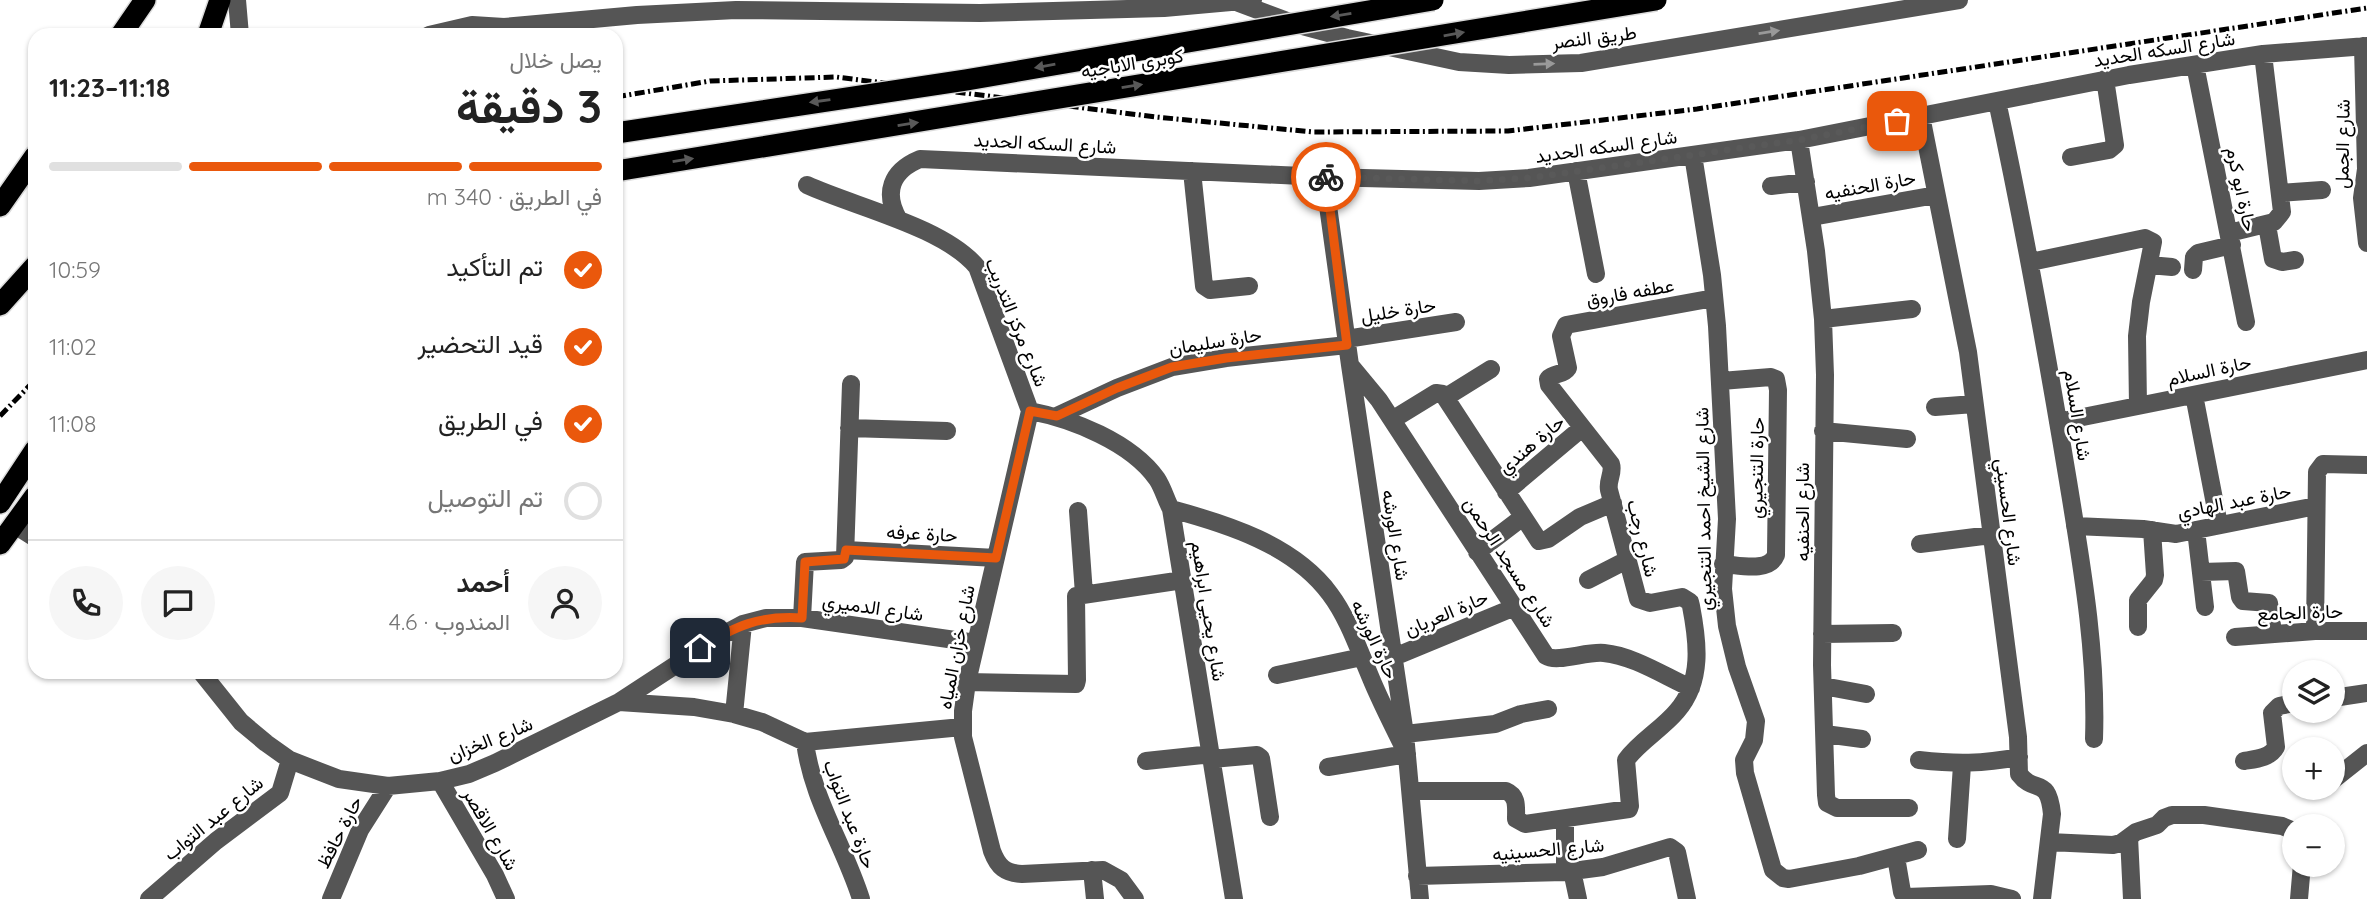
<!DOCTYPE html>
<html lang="ar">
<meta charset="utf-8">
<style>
:root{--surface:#fff;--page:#f6f6f6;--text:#222;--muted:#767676;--line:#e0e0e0;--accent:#ea580c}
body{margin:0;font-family:Quicksand,Vazirmatn,sans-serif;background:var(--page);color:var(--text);direction:rtl;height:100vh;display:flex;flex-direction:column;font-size:26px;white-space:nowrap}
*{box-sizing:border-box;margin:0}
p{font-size:23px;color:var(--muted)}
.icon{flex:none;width:38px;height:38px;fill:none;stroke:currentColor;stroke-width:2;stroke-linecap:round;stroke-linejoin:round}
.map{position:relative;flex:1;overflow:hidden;direction:ltr}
.details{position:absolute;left:28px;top:28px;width:595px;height:651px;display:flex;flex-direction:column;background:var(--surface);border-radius:21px;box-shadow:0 2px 5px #0004;direction:rtl}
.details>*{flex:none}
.controls{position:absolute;left:2282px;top:660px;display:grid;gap:14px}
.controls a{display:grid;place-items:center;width:63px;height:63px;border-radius:50%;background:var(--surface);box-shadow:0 2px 5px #0004;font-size:35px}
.pin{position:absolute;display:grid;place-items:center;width:60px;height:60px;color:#fff;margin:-30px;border-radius:14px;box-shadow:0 4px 10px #0006}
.courier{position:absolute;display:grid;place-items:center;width:70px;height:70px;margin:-35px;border:5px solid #ea580c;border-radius:50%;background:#fff;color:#222;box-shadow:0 2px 9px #0007}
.headline em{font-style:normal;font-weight:700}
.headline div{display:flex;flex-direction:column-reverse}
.headline{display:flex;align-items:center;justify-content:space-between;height:119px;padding:0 21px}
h1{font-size:46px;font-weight:700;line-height:52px}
.bar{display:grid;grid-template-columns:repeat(4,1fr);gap:10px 7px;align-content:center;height:84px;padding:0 21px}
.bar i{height:9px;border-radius:5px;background:var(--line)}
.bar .active{background:var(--accent)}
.bar p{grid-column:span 4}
.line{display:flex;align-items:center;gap:18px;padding:0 21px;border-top:2px solid var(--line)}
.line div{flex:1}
.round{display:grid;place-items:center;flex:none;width:74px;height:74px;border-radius:37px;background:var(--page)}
ol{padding:0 21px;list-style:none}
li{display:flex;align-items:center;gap:21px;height:77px}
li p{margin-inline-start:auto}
li .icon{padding:7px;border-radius:50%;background:var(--accent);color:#fff;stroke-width:4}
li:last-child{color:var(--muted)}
li i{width:38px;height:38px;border:4px solid var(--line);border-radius:50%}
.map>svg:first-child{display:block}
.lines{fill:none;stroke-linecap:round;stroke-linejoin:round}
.highway-casing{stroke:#dbdbdb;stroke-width:24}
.minor{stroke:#555;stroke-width:18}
.highway{stroke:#000;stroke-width:21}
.rail{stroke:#000;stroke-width:5;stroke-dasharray:10 3.5 2 3.5;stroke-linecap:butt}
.highway-bridge-casing{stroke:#dbdbdb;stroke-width:24;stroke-linecap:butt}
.highway-bridge{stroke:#000;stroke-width:21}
.oneway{fill:#595959}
.oneway2{fill:#999}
.done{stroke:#595959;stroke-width:7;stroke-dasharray:0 12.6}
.route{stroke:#ea580c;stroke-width:9}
.labels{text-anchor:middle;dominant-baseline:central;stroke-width:5;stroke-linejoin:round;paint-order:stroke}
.street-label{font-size:19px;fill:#000;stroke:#fff}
</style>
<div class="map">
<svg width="2367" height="899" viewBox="0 0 2367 899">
<rect width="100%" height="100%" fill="#fff"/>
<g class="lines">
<defs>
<path id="highway" d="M121 35 145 0
M208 35 220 0
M0 206 35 156
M0 305 35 266
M0 503 35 450
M0 544 35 496"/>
</defs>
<use href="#highway" class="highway-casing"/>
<path class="minor" d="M237 0 240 35
M1239 3 1295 24 1347 38 1459 62 1509 65 1581 63 1959 0
M429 35 472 25 504 27 637 15 736 10 980 13 1164 8 1253 0
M2363 46 2366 169 2362 198 2367 243
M2195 65 2246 322
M1997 101C2024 227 2047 354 2068 481 2082 567 2097 652 2094 739
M1921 116 1968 352 2018 737 2019 774C2035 795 2048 775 2052 814L2042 899
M1799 140 1816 251 1823 319 1825 375 1822 665 1826 795 1827 803 1837 808H1909
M1693 155 1712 275 1717 326 1727 519 1723 589 1727 626 1737 667 1756 721 1754 740 1744 760 1745 773 1773 870 1783 878 1789 879 1859 866 1918 850
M2071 157 2109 150 2115 145 2105 79
M1192 171 1204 286 1210 290 1249 286
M1576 171 1596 274
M1324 177 1350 365 1405 734 1420 899
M807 185C855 207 944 227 977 267L1030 411
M1771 186 1806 182
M2280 193 2322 190
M1812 217 1936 195
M899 220C883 193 891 171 920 159L1324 177 1479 181 1529 178 1799 140 2129 75 2263 54 2367 46
M2267 225 2273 259 2282 262 2295 260
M2229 233 2274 222 2282 212 2263 54
M2031 262 2145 238 2153 242 2141 302 2137 336 2138 406
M2149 265 2172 267
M2193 270 2194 257 2198 253 2232 245
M1823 319 1912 309
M1346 339 1456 322
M1350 365 1379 400 1546 656C1557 663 1587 651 1604 653 1634 656 1664 676 1691 688
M1721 381 1771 377 1776 379 1778 390 1776 555C1769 573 1739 565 1723 564
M2194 395 2219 525
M1446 397 1491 369
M1935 407 1974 404
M1030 411 967 682 963 711V737L992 851C998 867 1005 873 1022 874L1103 870 1121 880 1135 899
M1030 411C1072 419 1131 442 1157 479 1163 488 1166 500 1171 509L1234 899
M1057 416 1117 388 1172 367 1226 358 1347 345
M1392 420 1436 393 1443 394 1539 541 1548 539 1580 517 1613 503
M2058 422 2367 360
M849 428 947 431
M1823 431 1907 439
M1506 492 1582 428
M1171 509C1227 524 1294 545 1330 594 1348 618 1358 648 1370 676 1381 703 1394 728 1407 754L1328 767
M1078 511 1084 594
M13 524 35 538
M2075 526 2143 529 2176 534 2316 506
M2196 530 2205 607
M1920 544 1991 535
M846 550 996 558
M1477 552 1523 517
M2201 572 2236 571 2240 597 2243 601 2269 603 2273 633
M1588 580 1627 560
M802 618 805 562 841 560 845 557 851 384
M2138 627V600L2154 580 2155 575 2152 530
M2315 631 2317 472 2323 464 2367 465
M1822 634 1893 633
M2235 637 2315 631H2367
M1394 657 1515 607
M201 672 241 722 266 743 290 760 339 779 388 786 440 781 469 774 495 763 619 702 717 638 743 624 766 618H802L976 643
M1277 675 1362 657
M967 682 1076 684 1077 680 1076 596 1183 580
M1823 686 1866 694
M2333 698 2367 693
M619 702 694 707 734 714 762 722 805 742 962 727
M734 714 743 624
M1405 734 1495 724 1521 714 1548 709
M1825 734 1862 739
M805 742C812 799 844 845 861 899
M1212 759 1257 755 1261 758 1270 817
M1919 760C1956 764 1982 764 2019 757
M1146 761 1212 754
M2244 761C2256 759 2270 758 2276 747L2272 713 2279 706 2294 703
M2333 780 2367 753
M440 781 495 875 506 899
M1411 791H1506C1518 796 1516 807 1516 819L1525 824 1629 809 1630 806 1626 760C1640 741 1662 729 1677 711 1703 681 1698 642 1691 606L1690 602 1682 597 1650 603 1638 599 1609 490C1607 480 1614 473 1611 464L1549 385 1548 379C1554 372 1563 376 1568 368L1561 336 1566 325 1714 298
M1565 820V872
M2129 837 2132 899
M1957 839 1962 765
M2049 842 2113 845 2121 843 2136 832 2157 825 2164 818 2172 815H2204L2282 826 2294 831
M1896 857 1902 892 1906 899
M1092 870 1095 899
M1572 871 1578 899
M1417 876 1565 872 1603 867 1670 847 1677 852 1687 899
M1906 897 1991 894 2012 899
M149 899 216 841 280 793 290 760
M331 899 360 830 388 786
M2299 899 2302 864"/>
<use href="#highway" class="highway"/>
<path class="rail" d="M616 97 710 81 836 77 1156 117 1313 132 1508 131 1697 109 2367 8
M0 416 35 380"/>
<defs>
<path id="highway-bridge" d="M616 133 966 80 1433 0
M616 171 1656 0"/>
</defs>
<use href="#highway-bridge" class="highway-bridge-casing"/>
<use href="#highway-bridge" class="highway-bridge"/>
</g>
<defs><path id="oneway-solid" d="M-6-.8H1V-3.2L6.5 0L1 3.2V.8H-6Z" transform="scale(1.75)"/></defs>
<g class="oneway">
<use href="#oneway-solid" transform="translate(1341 15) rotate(171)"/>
<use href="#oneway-solid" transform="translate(1454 34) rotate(-10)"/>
<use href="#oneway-solid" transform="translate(1045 66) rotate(170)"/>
<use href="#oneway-solid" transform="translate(1132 86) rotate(-9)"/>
<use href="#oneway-solid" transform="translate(820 101) rotate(172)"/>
<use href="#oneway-solid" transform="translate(908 124) rotate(-9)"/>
<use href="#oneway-solid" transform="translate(683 160) rotate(-9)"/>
</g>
<g class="oneway2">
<use href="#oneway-solid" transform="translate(1769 32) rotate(-9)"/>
<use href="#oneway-solid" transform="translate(1544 64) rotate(-2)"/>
</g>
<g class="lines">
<path class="done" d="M1326 177 1479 181 1529 178 1799 140 1897 121"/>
<path class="route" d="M700 648C735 626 760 615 802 618L805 562 844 559 846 550 996 558 1030 411 1057 416 1117 388 1172 367 1226 358 1347 345 1326 177"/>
</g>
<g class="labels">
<g class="street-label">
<text transform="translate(1594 37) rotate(-7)">طريق النصر</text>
<text transform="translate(2164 49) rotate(-9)">شارع السكه الحديد</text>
<text transform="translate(1132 63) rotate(-9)">كوبرى الاباجيه</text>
<text transform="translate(1045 143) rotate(3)">شارع السكه الحديد</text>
<text transform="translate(2342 144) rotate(-89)">شارع الجمل</text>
<text transform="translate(1606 146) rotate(-8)">شارع السكه الحديد</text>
<text transform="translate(1870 185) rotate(-10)">حارة الحنفيه</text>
<text transform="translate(2242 189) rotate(78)">حارة ابو كرم</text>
<text transform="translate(1630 292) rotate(-10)">عطفه فاروق</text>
<text transform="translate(1398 310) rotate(-9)">حارة خليل</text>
<text transform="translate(1017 322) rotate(68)">شارع مركز التدريب</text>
<text transform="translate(1215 341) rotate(-9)">حارة سليمان</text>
<text transform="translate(2209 370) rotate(-12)">حارة السلام</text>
<text transform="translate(2078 415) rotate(81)">شارع السلام</text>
<text transform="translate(1531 444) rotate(-40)">حارة هندي</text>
<text transform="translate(1756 468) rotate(-89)">حارة التنجيري</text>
<text transform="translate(2234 501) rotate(-11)">حارة عبد الهادي</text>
<text transform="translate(1703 509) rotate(-91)">شارع الشيخ احمد التنجيري</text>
<text transform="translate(1802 512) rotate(-90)">شارع الحنفيه</text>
<text transform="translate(2009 512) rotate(83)">شارع الحسيني</text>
<text transform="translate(922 533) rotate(3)">حارة عرفه</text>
<text transform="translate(1396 535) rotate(81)">شارع الورشه</text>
<text transform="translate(1643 538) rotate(76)">شارع رجب</text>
<text transform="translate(1510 562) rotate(57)">شارع مسجد الرحمن</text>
<text transform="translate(873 607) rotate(8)">شارع الدميري</text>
<text transform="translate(1209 611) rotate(81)">شارع يحيى ابراهيم</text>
<text transform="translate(2300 612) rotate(-2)">حارة الجامع</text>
<text transform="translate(1446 613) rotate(-23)">حارة العريان</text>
<text transform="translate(1375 639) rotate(65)">حارة الورشه</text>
<text transform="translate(956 647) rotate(-79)">شارع خزان المياه</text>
<text transform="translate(490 739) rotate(-22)">شارع الخزان</text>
<text transform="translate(850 814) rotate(69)">حارة عبد التواب</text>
<text transform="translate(213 818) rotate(-39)">شارع عبد التواب</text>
<text transform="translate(491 829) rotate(60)">شارع الاقصر</text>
<text transform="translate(339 832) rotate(-63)">حارة حافظ</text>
<text transform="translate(1548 849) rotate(-5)">شارع الحسينيه</text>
</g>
</g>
</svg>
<div class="controls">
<a><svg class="icon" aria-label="layers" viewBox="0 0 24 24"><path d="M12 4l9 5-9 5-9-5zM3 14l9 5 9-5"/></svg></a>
<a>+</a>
<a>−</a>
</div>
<div class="pin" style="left:1897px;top:121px;background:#ea580c"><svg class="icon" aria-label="bag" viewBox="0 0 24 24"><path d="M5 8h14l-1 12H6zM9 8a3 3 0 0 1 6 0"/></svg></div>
<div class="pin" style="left:700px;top:648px;background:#1f2937"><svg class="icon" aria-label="home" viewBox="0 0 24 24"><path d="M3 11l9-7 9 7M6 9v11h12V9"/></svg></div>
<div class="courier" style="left:1326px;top:177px"><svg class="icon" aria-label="bike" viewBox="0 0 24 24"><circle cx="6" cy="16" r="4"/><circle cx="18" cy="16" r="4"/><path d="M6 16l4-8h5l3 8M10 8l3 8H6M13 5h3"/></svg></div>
<section class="details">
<div class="headline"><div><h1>3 دقيقة</h1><p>يصل خلال</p></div><em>11:18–11:23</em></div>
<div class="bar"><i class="active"></i><i class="active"></i><i class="active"></i><i></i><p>في الطريق · 340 m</p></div>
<ol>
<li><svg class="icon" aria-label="check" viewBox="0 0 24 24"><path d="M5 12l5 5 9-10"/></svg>تم التأكيد<p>10:59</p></li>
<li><svg class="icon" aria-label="check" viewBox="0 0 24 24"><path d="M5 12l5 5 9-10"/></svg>قيد التحضير<p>11:02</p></li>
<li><svg class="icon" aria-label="check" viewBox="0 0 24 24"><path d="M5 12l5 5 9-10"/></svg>في الطريق<p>11:08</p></li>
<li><i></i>تم التوصيل</li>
</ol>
<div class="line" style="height:126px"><a class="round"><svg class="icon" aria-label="person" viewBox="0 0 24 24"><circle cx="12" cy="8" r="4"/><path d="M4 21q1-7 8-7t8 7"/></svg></a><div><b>أحمد</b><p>المندوب · 4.6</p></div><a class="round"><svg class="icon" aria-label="chat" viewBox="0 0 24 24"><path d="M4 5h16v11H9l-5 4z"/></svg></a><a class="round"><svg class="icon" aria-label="phone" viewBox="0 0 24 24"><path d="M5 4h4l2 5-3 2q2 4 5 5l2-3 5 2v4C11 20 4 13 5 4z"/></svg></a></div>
</section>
</div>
